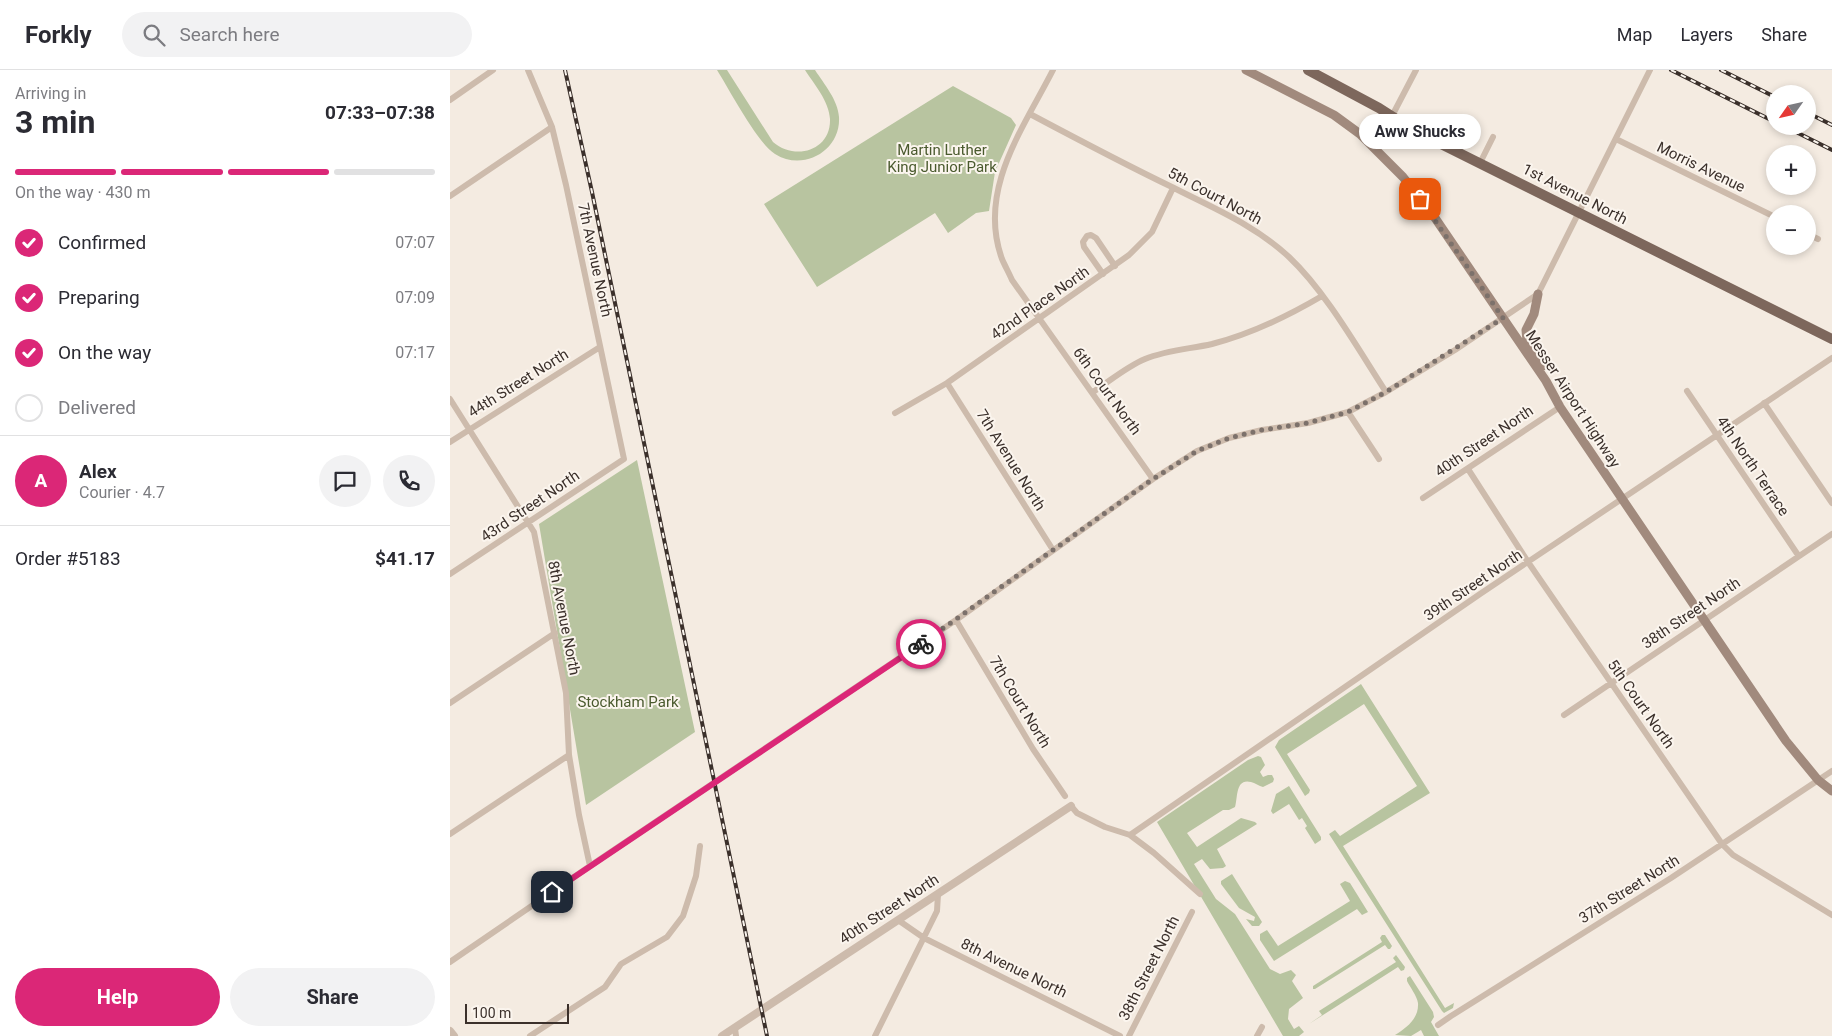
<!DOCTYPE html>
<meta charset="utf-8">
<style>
:root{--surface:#fff;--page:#f2f2f3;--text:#2b2b33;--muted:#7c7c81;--line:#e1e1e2;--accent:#db2777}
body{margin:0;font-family:Roboto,sans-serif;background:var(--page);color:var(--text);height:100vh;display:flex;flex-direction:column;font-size:19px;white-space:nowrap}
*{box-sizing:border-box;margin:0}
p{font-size:16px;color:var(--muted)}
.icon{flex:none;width:28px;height:28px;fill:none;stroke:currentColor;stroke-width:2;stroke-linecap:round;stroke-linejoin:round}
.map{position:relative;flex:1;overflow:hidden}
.sheet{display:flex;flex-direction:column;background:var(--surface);width:450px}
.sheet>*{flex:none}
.needle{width:32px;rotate:236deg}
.fabs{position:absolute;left:1316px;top:15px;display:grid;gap:10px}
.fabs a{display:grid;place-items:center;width:50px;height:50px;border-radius:50%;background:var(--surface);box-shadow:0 2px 8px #0003;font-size:25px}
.scale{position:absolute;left:15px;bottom:12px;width:104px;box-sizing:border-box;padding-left:5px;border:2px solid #3b302b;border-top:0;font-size:14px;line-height:18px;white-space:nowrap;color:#3b302b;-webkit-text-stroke:4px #fbf5ee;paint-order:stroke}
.pin{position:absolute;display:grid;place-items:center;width:42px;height:42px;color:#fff;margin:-21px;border-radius:10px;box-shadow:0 2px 8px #0006}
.courier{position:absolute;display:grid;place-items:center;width:50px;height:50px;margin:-25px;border:4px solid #db2777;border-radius:50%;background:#fff;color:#222;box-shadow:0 1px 6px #0007}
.bubble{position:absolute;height:35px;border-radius:18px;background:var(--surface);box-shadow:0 2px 8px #0003;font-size:16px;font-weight:700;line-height:35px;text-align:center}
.head em{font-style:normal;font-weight:700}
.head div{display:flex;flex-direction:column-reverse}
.head{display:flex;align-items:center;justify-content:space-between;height:85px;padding:0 15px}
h1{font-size:32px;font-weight:700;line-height:38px}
.bar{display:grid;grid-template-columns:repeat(4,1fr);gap:8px 5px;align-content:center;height:60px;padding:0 15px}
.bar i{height:6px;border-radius:4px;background:var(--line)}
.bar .on{background:var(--accent)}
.bar p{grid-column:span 4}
.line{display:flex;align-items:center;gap:12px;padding:0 15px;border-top:1px solid var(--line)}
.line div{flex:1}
.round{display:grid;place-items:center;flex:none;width:52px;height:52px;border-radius:26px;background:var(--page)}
ol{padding:0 15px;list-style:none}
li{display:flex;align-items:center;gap:15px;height:55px}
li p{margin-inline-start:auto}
li .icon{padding:5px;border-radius:50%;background:var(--accent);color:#fff;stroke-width:4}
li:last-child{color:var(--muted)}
li i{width:28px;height:28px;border:2px solid var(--line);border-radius:50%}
.button{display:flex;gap:10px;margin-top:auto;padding:10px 15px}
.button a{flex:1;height:58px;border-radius:30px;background:var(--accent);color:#fff;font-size:20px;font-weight:700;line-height:58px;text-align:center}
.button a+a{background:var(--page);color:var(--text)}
header{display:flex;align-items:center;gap:30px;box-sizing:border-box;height:70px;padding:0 25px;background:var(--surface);border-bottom:1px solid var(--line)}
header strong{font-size:24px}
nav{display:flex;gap:28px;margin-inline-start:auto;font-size:18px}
.search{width:350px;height:45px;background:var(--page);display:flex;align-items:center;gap:12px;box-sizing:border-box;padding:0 18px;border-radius:28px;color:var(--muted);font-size:19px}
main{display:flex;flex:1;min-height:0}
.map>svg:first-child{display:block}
.green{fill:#b8c4a0}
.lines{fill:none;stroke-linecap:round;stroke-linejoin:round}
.minor{stroke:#cdbbac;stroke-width:6}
.tertiary{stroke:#cdbbac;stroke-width:8}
.secondary{stroke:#a18a7d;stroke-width:9}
.primary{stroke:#7d675c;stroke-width:10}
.rail-casing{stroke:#3b302b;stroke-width:4}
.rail{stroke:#fbf5ee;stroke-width:2;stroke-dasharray:5.5;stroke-linecap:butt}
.done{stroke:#7c716b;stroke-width:5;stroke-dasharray:0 9}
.route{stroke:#db2777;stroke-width:6}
.labels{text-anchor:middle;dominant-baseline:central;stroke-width:4;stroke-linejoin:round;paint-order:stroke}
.park-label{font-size:15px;fill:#4a5a2e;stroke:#fbf5ee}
.street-label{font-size:15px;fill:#3b302b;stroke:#fbf5ee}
</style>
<header>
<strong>Forkly</strong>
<div class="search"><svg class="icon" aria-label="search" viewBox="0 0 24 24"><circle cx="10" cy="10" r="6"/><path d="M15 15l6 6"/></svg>Search here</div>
<nav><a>Map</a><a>Layers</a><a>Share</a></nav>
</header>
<main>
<section class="sheet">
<div class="head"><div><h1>3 min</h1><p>Arriving in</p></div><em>07:33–07:38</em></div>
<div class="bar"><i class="on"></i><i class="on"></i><i class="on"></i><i></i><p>On the way · 430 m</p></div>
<ol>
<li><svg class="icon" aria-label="check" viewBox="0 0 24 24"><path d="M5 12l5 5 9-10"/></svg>Confirmed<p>07:07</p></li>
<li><svg class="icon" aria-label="check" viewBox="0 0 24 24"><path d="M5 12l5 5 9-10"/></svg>Preparing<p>07:09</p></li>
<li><svg class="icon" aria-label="check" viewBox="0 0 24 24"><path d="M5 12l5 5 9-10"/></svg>On the way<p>07:17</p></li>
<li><i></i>Delivered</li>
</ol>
<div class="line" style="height:90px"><b class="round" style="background:var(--accent);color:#fff">A</b><div><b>Alex</b><p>Courier · 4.7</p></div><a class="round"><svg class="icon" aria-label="chat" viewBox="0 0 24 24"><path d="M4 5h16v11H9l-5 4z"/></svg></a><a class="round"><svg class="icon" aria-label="phone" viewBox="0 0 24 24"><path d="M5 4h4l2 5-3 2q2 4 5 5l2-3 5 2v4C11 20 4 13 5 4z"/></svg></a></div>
<div class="line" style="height:65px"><div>Order #5183</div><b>$41.17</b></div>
<div class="button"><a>Help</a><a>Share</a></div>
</section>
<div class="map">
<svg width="1382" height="966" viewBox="0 0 1382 966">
<rect width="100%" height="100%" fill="#f4ebe1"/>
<path class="green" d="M267 0H277L323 72C345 91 381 81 380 49 379 31 364 14 355 0H365C374 14 388 30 389 47 391 81 353 102 325 84 308 74 279 19 267 0Z
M503 16 561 48 566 55 545 102 539 141 526 143 498 163 485 143 367 217 314 134Z
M187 390 245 662 136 735 89 454Z
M911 614 980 723 893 776 995 938 1004 933 1003 938 994 943 992 941 879 764 885 760 890 766 967 716 914 634 837 684 860 720 859 723 855 726 825 677 829 670Z
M808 686 811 687 815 695 810 702 813 707 818 705H822L824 709 823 712 813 717C809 716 805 713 801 712 785 708 788 728 785 737L779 740H773L737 763 747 777 791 748 805 752 807 754 767 779 776 796 773 798 760 799 752 789 744 794 766 829 785 844 820 899 830 904 841 900 846 905 842 911 853 928 839 939 838 949 844 959 849 956 854 962 849 966H833L707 752 798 690Z
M839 716 871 767V770L865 774 855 758 857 756 852 748 849 750 839 734 823 744 821 741 826 724Z
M782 804 812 852 809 856H802L796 849 804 851 805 847 789 838 771 814V811Z
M895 811 900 813 918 842 912 845 907 839 824 891 810 870V864L817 860 828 876 900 831 890 814Z
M932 865H935L942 876 940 879H938L935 875 865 919H863V916L932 872 930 868Z
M946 885 955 897 954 900 951 901 948 897 859 954 872 945 869 941 946 892 943 888Z
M960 906 983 942 984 947 981 952 989 966H974L971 960 961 966 945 965C956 958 969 949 968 933 967 926 960 917 957 911V908Z"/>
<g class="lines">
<path class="minor" d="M603 0C573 59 527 120 552 189 555 196 559 203 562 210L703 409
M0 30 43 0
M580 44C627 69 674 94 722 117 763 138 805 155 839 187 876 222 908 279 936 322
M942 46 966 0
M1166 69 1325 147
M1030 93 1043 67
M0 126 102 57
M1358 164 1368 169
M653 204 634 177 633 172 637 166 641 165 646 168 665 196
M497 313 603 480
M1237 321 1348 485
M643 322C660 311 676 297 695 289 717 280 740 279 762 274 801 264 838 246 872 226
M0 329 84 462 116 623 119 685 129 745 140 796
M1314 333 1382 433
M898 342 929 389
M445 343 497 313 679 185 702 162 723 118
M0 372 150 277
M1018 399 1078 492 1272 774 1283 785 1382 845
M973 428 1110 337
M0 504 174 389 116 115 102 57 78 0
M506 550 583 679 615 726
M0 633 105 563
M1114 645 1382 464
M621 736 627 743 655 757 680 765 704 783 750 824
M0 764 119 685
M680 765 1030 524 1382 288
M448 850 474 868 670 966
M0 892 140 796 506 550 703 409 747 381 779 368 812 360 858 353 898 342 936 322 1005 280 1088 224 1200 0
M988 955 1001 946 1221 808 1382 701
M285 958 286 966
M80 966 155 917 171 894 217 867 233 846 246 806 250 776
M425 966 487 841 488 824
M679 966 742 842
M807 966 812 957"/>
<path class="tertiary" d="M0 961 4 966
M272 966 621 736"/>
<path class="secondary" d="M796 0 884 45 910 64 953 107 981 142 1053 248 1096 311 1110 337 1336 671 1368 710 1382 721
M1088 224 1084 244 1076 260 1077 271 1093 296"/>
<path class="primary" d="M858 0 929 38 965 61 1382 269"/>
<defs>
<path id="rail" d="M115 0 142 122 317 966
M1221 0 1325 52
M1271 0 1325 27
M1358 43 1382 55
M1334 56 1382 80"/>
</defs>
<use href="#rail" class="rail-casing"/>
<use href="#rail" class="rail"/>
</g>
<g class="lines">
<path class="done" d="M471 574 703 409 747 381 779 368 812 360 858 353 898 342 936 322 1053 248 970 129"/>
<path class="route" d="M102 822 471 574"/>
</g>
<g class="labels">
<g class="park-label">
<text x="492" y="80">Martin Luther<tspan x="492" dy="17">King Junior Park</tspan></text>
<text x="178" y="632">Stockham Park</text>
</g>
<g class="street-label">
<text transform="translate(1251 97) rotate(26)">Morris Avenue</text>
<text transform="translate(1125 124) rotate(27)">1st Avenue North</text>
<text transform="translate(765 126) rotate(28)">5th Court North</text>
<text transform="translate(145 190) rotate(78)">7th Avenue North</text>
<text transform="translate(590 233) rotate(-35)">42nd Place North</text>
<text transform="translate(68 313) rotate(-32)">44th Street North</text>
<text transform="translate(657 321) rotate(54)">6th Court North</text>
<text transform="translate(1123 329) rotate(57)">Messer Airport Highway</text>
<text transform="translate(1034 371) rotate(-34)">40th Street North</text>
<text transform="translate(561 390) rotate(58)">7th Avenue North</text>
<text transform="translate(1303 396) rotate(56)">4th North Terrace</text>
<text transform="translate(80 436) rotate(-34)">43rd Street North</text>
<text transform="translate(1023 515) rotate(-34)">39th Street North</text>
<text transform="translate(1241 543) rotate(-34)">38th Street North</text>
<text transform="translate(114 548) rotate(79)">8th Avenue North</text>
<text transform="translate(570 632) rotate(59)">7th Court North</text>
<text transform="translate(1191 634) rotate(55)">5th Court North</text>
<text transform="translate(1179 819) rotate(-32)">37th Street North</text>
<text transform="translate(439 839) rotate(-33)">40th Street North</text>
<text transform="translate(564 898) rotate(26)">8th Avenue North</text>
<text transform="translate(699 898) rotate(-63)">38th Street North</text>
</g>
</g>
</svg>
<div class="fabs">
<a><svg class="needle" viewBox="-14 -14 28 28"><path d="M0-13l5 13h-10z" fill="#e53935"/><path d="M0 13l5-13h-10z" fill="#7c7c81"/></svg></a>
<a>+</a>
<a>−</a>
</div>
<div class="scale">100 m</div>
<div class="pin" style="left:970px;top:129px;background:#ea580c"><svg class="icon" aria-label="bag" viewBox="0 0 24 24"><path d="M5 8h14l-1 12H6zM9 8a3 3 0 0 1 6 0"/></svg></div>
<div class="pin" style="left:102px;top:822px;background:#1f2937"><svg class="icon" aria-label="home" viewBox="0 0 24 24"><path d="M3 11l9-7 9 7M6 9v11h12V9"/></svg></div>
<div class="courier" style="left:471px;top:574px"><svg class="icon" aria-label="bike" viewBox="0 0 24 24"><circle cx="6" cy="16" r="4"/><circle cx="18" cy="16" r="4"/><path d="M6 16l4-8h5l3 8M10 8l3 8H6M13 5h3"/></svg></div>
<div class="bubble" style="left:909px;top:44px;width:122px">Aww Shucks</div>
</div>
</main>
